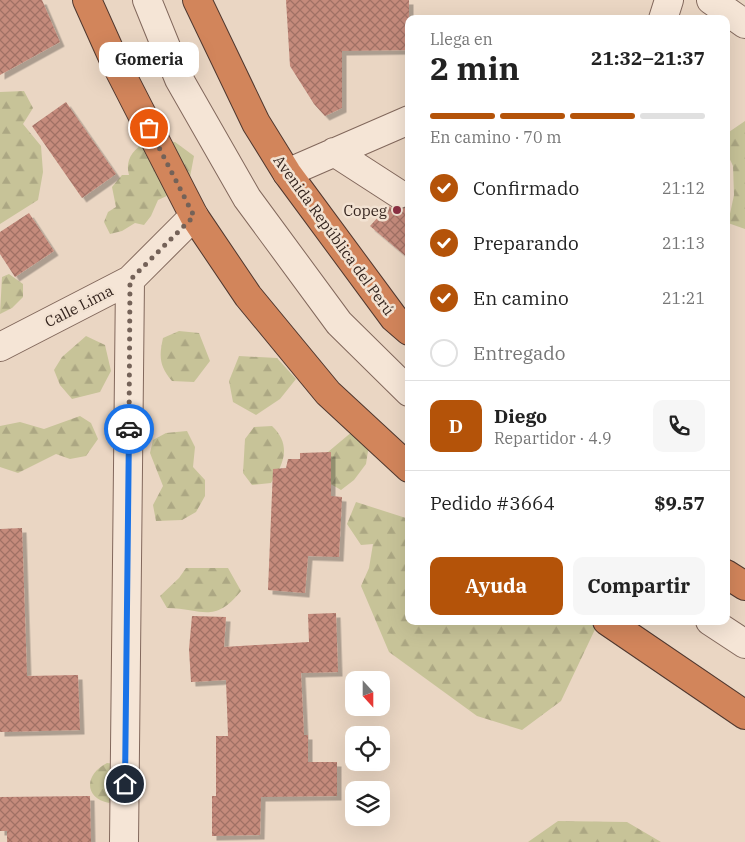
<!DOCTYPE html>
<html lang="es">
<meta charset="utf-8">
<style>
:root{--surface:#fff;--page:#f6f6f6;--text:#222;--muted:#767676;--line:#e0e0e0;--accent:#b45309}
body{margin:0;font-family:"IBM Plex Serif",serif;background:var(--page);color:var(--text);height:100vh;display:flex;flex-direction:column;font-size:19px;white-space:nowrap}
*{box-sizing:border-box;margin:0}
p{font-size:16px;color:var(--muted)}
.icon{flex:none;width:28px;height:28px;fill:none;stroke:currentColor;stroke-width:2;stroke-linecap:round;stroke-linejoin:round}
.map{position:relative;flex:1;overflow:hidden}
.side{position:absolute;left:405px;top:15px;width:325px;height:610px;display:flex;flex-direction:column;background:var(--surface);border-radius:10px;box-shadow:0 5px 20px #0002}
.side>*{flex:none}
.needle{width:32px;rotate:159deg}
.fabs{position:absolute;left:345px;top:671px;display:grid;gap:10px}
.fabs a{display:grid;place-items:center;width:45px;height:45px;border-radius:10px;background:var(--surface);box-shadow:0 5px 20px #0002;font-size:25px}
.pin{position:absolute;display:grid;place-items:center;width:42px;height:42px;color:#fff;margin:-21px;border:2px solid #fff;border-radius:50%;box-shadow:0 1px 5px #0007}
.courier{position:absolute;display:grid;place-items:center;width:50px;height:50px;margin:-25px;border:4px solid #1a73e8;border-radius:50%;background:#fff;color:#222;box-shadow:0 1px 6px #0007}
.bubble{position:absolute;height:35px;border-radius:10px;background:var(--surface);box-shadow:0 5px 20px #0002;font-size:16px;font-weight:800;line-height:35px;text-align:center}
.head em{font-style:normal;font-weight:800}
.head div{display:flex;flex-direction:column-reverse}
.head{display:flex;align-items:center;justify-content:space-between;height:85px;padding:0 25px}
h1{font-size:32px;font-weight:800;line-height:38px}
.bar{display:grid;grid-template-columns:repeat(4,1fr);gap:8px 5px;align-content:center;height:60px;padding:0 25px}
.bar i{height:6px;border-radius:4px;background:var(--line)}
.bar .on{background:var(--accent)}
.bar p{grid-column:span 4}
.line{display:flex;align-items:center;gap:12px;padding:0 25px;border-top:1px solid var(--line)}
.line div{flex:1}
.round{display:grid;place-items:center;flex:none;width:52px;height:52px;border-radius:10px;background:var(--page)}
ol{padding:0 25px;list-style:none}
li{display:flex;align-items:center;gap:15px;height:55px}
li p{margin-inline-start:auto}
li .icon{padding:5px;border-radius:50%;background:var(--accent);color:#fff;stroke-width:4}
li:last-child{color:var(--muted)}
li i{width:28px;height:28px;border:2px solid var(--line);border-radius:50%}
.button{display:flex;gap:10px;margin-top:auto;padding:10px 25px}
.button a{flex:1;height:58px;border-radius:10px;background:var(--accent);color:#fff;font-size:20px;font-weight:800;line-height:58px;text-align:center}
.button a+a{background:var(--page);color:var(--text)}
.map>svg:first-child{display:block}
.forest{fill:url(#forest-firs)}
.building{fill:url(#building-cross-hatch);filter:url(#shadow)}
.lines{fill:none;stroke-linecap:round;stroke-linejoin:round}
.minor-casing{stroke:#82685c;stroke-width:30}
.highway-casing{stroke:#50382f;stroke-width:30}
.minor{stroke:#f5e5d6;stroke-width:28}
.highway{stroke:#d2855b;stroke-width:28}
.done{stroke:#746258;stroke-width:5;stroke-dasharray:0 9}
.route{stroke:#1a73e8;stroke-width:6}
.poi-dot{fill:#8c3144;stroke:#f2e2d2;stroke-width:2}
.labels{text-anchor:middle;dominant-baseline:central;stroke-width:5;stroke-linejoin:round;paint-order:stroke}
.poi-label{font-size:15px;fill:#34241e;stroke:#f2e2d2;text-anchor:end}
.street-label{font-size:15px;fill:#34241e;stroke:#f2e2d2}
</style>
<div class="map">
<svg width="745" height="842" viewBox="0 0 745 842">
<defs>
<pattern id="forest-firs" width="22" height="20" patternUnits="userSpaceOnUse" patternTransform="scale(1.25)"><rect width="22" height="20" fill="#c7c398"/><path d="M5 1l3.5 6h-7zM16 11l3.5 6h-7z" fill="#aca783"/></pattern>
<pattern id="building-cross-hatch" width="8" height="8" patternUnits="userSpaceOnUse" patternTransform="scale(1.25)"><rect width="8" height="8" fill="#c58b7c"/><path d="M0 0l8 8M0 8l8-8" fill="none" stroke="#a17165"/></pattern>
<filter id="shadow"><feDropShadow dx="4.5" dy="4.5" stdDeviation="0" flood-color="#0004"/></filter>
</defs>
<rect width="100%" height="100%" fill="#ead6c3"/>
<path class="forest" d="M24 91 33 108 23 124 41 146 43 172 38 200 0 224V92Z
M745 121V229L728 223 734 195 733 166 726 151V134Z
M175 142 194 156 190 177 171 194 158 200 151 216 144 225 135 223 122 231 110 234 104 222 108 212 116 207 112 187 122 175H129C125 161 132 149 146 143 154 140 167 142 175 142Z
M9 274 23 284V297L12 308 0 314 2 277Z
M179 331 199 333 210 361 194 382 172 381C159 366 159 356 163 338Z
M86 336 105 345 111 371 100 392 72 399 60 385 54 370 62 357Z
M239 356 277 358 296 379 280 399 256 415 233 402 229 381Z
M80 416 91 423 98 439 86 456 70 459 56 454 18 473 0 467V426L20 422 44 429Z
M272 426C291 444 285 463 271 483L252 485 243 473 245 439 254 427Z
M187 431 195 447 193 467 205 480V496L196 512 182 520 156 521 153 505 163 486 150 453 153 440 166 433Z
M353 431 378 439 368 451 366 464 354 480 341 490 329 483 322 457Z
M356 502 409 519V621H599L561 701 522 730 477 716 389 652 361 586 369 568 373 544 361 545 347 524Z
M186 568H228L241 591C214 624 204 609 167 608L160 596 179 578Z
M107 763 116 764 121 793 109 803C83 797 85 774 107 763Z
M558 821 627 822 661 842H528Z"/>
<path class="building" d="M0 0H42L60 42 0 75Z
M286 0H409V50L342 51V108L325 116 314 104 290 66Z
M66 102 116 174 82 198 32 126Z
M388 206 399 210 409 206V259L370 226Z
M29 213 54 251 15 277 0 254V232Z
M331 452V496L342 497 339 557 308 556 305 593 268 590 273 469 286 468 288 459H300V453Z
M22 528 27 676 78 675 80 730 0 732V529Z
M336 613 338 672 301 673 304 735H308V762H337V796L261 797 260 835 212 836V796H216V736H228L226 680 191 682 189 649 192 616 226 617 224 647 309 642 308 614Z
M90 796 91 842H7V831H0V797Z"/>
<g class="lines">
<defs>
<path id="minor" d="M147 0 179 79 247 198 339 323 409 392
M711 0 745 24
M663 19 669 0
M334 152 399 194
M287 173 409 120
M0 347 130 280 194 216
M710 621 745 644
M124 842 130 280"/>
<path id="highway" d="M87 0 113 58 194 216 248 296 328 393 409 468
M197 0 256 123 287 173 394 318 409 331
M726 574 745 586
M607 621 745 715"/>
</defs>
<use href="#minor" class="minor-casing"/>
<use href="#highway" class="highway-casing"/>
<use href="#minor" class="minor"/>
<use href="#highway" class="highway"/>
</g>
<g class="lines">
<path class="done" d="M129 429 130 280 194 216 149 128"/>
<path class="route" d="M125 784 129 429"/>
</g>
<circle class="poi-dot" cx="397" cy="210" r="5"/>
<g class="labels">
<g class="poi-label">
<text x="387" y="210">Copeg</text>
</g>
<g class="street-label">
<text transform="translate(334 235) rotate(54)">Avenida República del Perú</text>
<text transform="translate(79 306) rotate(-27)">Calle Lima</text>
</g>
</g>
</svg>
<div class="fabs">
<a><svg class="needle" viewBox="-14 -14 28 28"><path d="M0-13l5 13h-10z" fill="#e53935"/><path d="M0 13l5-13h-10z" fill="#767676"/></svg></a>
<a><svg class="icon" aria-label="locate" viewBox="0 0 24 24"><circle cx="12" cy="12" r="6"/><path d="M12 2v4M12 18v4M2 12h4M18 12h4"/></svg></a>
<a><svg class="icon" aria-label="layers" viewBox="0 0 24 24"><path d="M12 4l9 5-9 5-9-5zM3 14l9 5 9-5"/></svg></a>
</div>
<div class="pin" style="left:149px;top:128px;background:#ea580c"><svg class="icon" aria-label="bag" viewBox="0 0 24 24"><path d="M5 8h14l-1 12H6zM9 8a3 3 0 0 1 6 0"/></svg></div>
<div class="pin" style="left:125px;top:784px;background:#1f2937"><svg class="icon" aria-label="home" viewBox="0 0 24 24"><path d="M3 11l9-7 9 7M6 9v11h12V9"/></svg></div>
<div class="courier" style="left:129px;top:429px"><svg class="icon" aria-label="car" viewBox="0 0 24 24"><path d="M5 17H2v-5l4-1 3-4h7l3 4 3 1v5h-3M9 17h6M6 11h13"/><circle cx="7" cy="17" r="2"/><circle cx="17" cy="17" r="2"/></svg></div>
<div class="bubble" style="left:99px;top:42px;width:100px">Gomeria</div>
<section class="side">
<div class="head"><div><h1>2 min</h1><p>Llega en</p></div><em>21:32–21:37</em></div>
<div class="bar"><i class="on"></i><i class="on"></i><i class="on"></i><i></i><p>En camino · 70 m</p></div>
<ol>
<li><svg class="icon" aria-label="check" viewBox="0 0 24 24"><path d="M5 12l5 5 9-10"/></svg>Confirmado<p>21:12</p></li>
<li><svg class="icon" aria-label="check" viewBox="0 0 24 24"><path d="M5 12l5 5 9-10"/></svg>Preparando<p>21:13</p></li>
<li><svg class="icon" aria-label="check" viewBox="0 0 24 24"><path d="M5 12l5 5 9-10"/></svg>En camino<p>21:21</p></li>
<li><i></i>Entregado</li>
</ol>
<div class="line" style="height:90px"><b class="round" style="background:var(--accent);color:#fff">D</b><div><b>Diego</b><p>Repartidor · 4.9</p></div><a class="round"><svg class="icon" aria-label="phone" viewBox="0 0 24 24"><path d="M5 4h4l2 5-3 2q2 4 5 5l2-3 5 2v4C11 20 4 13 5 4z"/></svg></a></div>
<div class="line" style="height:65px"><div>Pedido #3664</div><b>$9.57</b></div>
<div class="button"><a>Ayuda</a><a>Compartir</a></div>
</section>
</div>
